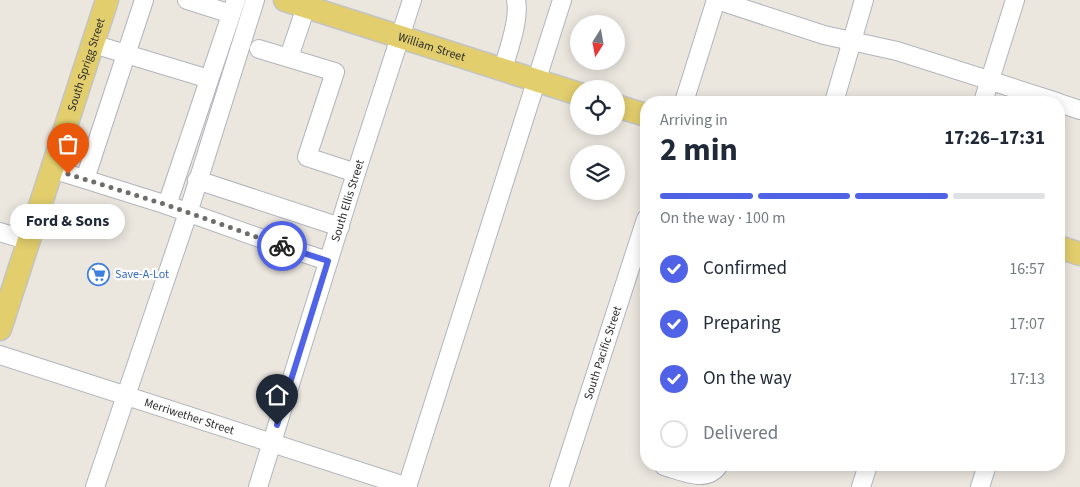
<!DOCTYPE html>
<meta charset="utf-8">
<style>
:root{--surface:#fff;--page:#f6f6f7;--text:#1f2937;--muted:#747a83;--line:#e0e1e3;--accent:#5063e7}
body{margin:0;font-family:"Source Sans 3",sans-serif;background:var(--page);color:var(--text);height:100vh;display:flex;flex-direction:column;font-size:19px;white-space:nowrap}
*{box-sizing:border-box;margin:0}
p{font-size:16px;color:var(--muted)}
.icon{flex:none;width:28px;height:28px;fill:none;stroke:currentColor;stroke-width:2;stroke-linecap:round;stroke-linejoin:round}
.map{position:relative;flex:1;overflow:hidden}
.sheet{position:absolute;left:640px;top:96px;width:425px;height:375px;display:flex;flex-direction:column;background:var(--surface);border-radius:20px;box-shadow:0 2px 12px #0003}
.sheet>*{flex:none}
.needle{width:32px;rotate:191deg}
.tools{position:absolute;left:570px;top:15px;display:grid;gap:10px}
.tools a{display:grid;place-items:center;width:55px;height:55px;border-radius:50%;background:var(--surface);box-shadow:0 2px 12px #0003;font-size:25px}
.pin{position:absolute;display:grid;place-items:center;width:42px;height:42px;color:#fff;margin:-51px -21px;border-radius:50% 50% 50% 0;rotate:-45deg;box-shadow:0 0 5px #0007}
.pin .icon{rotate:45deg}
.courier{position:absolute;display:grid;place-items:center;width:50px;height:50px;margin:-25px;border:4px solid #5063e7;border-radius:50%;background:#fff;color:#222;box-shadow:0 1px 6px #0007}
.bubble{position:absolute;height:35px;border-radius:18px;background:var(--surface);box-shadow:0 2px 12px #0003;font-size:16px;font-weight:700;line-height:35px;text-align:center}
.overview em{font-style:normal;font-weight:700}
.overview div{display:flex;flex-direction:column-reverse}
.overview{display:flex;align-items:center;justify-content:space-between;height:85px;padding:0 20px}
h1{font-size:32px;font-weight:700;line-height:38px}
.bar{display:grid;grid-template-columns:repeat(4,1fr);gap:8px 5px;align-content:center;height:60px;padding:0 20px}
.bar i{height:6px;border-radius:4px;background:var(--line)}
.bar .current{background:var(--accent)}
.bar p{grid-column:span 4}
ol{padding:0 20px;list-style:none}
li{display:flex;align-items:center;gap:15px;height:55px}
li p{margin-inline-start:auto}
li .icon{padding:5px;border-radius:50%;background:var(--accent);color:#fff;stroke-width:4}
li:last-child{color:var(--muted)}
li i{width:28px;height:28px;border:2px solid var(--line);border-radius:50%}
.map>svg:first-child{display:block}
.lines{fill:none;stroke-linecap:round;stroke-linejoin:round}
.minor-casing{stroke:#b2b4bd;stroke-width:20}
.major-casing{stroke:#c4c4c4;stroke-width:25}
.minor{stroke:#fff;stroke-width:18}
.major{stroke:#e2ce6d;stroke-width:22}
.done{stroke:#6e6d6a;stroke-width:5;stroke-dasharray:0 9}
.route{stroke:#5063e7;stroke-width:6}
.labels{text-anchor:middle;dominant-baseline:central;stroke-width:4.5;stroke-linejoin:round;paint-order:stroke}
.street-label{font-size:12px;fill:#2b2b2b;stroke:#fff}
.shop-label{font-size:12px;fill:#366cbe;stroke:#fff;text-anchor:start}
</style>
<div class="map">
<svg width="1080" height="487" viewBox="0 0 1080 487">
<rect width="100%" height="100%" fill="#ebe7df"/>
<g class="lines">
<defs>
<g id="minor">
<path d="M187 0 231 14"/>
<path d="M717 0 824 35 897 51 1057 102"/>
<path d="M93 44 209 79"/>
<path d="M259 49 335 72 307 157 356 173"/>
<path d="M289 57 306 7"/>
<path d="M503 69C508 51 520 19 516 0"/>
<path d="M684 102 716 0"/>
<path d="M834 102 864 0"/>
<path d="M983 102 1015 0"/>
<path d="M1059 103 1080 110"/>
<path d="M52 169 167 205 288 248 328 261"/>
<path d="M85 179 144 0"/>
<path d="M197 180 340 227"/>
<path d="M167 205 236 0"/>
<path d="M0 232 29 241"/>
<path id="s1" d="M0 355 408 487"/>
<path d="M664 466C682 471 706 484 719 465"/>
<path d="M95 487 188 213 255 0"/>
<path id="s2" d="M258 487 356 173 412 0"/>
<path d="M407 487 562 0"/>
<path id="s3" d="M559 487 646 219"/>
<path d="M861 487 868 465"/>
<path d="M980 487 987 465"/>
</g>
<g id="major">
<path id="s4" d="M285 0 579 94"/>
<path d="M616 106 646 115"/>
<path d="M1059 247 1080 254"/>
<path id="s5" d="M0 329 107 0"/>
</g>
</defs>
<use href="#minor" class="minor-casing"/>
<use href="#major" class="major-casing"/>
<use href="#minor" class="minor"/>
<use href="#major" class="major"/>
</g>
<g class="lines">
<path class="done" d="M68 174 167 205 282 246"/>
<path class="route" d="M277 425 328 261 282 246"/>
</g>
<defs>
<symbol id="supermarket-ring" viewBox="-11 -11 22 22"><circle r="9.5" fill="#fff" stroke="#3f7fe0" stroke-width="1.5"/><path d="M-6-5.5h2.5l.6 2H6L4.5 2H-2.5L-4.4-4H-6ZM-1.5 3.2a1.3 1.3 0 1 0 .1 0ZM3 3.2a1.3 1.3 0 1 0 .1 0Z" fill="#3f7fe0"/></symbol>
</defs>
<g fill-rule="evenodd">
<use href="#supermarket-ring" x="86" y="262" width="25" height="25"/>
</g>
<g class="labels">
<g class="street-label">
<text stroke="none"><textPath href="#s4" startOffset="154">William Street</textPath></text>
<text stroke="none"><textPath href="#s5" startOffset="278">South Sprigg Street</textPath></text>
<text stroke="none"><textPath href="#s2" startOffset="300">South Ellis Street</textPath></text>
<text stroke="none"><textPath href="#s3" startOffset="141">South Pacific Street</textPath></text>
<text stroke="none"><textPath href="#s1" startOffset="199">Merriwether Street</textPath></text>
</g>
<g class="shop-label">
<text x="115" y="274">Save-A-Lot</text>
</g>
</g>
</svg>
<div class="tools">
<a><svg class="needle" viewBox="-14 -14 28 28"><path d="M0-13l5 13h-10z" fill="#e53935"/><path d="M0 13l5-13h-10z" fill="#747a83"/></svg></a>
<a><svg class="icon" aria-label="locate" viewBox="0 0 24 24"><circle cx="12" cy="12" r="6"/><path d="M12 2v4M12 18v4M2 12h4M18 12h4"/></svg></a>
<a><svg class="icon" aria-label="layers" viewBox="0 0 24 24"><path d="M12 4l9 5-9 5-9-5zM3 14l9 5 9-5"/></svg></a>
</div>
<div class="pin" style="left:68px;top:174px;background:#ea580c"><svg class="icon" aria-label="bag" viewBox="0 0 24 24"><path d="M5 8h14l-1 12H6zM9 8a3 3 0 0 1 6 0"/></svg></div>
<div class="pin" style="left:277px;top:425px;background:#1f2937"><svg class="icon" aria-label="home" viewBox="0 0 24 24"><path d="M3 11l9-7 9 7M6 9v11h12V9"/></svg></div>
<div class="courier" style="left:282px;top:246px"><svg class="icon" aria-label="bike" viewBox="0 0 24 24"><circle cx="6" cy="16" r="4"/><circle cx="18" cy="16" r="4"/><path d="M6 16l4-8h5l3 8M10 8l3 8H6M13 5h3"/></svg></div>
<div class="bubble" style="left:10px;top:204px;width:115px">Ford &amp; Sons</div>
<section class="sheet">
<div class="overview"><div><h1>2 min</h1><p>Arriving in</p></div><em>17:26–17:31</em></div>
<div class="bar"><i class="current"></i><i class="current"></i><i class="current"></i><i></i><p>On the way · 100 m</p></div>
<ol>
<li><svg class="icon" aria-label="check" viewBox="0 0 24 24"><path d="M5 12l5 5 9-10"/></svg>Confirmed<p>16:57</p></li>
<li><svg class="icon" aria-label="check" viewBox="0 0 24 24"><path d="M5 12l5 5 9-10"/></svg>Preparing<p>17:07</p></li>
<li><svg class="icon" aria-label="check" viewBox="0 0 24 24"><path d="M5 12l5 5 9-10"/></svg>On the way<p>17:13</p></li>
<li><i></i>Delivered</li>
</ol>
</section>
</div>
